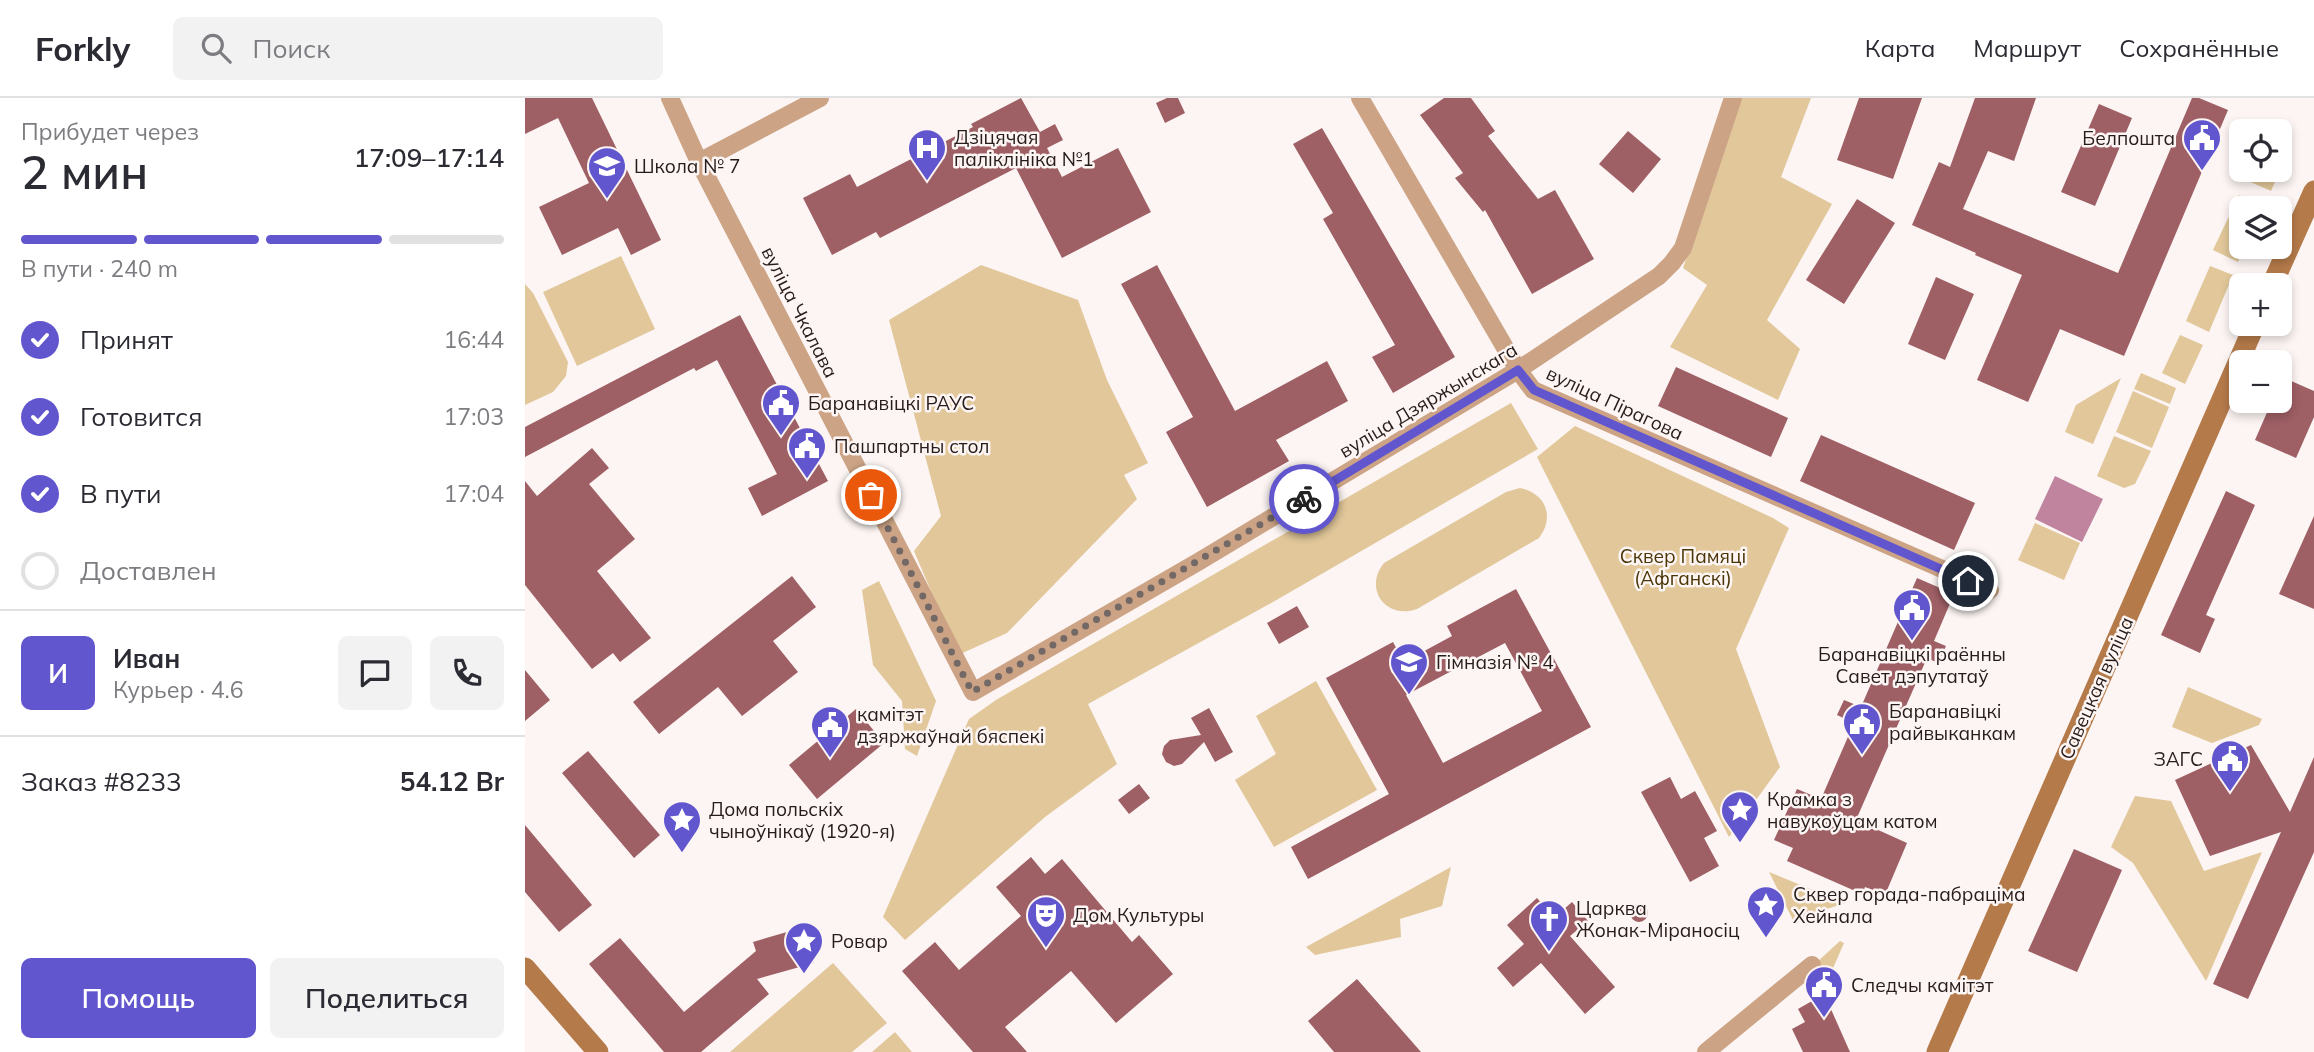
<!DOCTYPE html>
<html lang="ru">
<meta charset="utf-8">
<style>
:root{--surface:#fff;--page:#f2f2f3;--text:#2b2b33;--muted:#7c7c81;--line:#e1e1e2;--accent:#6256cf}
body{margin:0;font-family:Mulish,sans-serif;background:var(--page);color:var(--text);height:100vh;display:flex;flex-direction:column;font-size:26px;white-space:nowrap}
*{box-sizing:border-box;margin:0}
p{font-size:23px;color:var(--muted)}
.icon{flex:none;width:38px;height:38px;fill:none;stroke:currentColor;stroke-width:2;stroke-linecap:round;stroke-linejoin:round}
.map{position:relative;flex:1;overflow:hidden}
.drawer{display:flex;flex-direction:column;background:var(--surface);width:525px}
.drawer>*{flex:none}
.buttons{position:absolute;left:1704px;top:21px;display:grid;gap:14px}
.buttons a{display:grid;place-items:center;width:63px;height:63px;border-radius:10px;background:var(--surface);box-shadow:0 4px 10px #0003;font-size:35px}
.pin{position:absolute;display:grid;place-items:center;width:60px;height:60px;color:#fff;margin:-30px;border:4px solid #fff;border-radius:50%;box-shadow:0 2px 7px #0007}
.courier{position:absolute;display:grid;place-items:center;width:70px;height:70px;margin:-35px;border:5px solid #6256cf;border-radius:50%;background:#fff;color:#222;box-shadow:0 2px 9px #0007}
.head em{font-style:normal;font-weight:600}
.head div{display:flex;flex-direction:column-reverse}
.head{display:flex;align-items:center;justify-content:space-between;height:119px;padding:0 21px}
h1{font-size:46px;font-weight:600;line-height:52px}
.bar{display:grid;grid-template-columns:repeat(4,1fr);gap:10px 7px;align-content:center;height:84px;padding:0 21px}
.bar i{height:9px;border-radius:5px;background:var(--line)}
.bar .current{background:var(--accent)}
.bar p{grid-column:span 4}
.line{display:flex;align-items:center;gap:18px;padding:0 21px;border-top:2px solid var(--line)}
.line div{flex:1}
.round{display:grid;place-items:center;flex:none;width:74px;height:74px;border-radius:10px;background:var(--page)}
ol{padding:0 21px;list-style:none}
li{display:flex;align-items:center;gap:21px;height:77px}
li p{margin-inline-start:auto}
li .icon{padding:7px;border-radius:50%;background:var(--accent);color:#fff;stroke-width:4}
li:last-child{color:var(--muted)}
li i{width:38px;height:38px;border:4px solid var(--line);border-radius:50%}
.cta{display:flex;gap:14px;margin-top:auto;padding:14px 21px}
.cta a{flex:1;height:80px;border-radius:10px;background:var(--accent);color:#fff;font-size:28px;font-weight:600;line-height:80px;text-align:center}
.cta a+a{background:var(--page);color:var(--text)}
header{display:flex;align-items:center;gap:42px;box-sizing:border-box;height:98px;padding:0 35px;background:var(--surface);border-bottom:2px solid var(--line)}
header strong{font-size:33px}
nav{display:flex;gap:38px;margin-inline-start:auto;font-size:24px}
.search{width:490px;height:63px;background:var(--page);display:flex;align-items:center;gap:18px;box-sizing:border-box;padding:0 24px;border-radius:10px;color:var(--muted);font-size:26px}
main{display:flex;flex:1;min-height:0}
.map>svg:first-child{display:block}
.green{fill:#e1c79a}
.water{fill:#c0849f}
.building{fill:#9e5f65;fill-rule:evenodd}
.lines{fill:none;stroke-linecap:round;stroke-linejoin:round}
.street{stroke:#cca485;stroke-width:18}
.secondary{stroke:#b47a4a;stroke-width:21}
.done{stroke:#726865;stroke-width:7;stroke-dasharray:0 12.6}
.route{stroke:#6256cf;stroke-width:9}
.labels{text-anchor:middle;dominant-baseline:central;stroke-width:5;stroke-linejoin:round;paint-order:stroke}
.poi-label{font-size:19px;fill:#271c19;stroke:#fcf5f3;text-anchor:start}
.street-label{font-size:19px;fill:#271c19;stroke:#fcf5f3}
.park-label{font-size:19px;fill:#4a3405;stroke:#fcf5f3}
</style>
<header>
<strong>Forkly</strong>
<div class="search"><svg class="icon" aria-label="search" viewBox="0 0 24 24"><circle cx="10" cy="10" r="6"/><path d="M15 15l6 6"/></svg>Поиск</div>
<nav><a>Карта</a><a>Маршрут</a><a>Сохранённые</a></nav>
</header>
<main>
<section class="drawer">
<div class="head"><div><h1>2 мин</h1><p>Прибудет через</p></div><em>17:09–17:14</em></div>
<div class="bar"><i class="current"></i><i class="current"></i><i class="current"></i><i></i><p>В пути · 240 m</p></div>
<ol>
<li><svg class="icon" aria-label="check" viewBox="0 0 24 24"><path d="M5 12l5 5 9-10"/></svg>Принят<p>16:44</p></li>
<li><svg class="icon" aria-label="check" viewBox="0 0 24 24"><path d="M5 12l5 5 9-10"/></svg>Готовится<p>17:03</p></li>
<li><svg class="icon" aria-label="check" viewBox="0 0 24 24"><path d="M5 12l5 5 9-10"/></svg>В пути<p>17:04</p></li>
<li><i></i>Доставлен</li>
</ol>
<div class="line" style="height:126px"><b class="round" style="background:var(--accent);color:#fff">И</b><div><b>Иван</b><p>Курьер · 4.6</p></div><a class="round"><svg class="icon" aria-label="chat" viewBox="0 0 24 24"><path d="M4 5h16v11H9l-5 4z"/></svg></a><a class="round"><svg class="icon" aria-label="phone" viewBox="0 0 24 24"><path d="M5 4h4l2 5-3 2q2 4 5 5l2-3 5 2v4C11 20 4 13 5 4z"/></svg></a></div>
<div class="line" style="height:91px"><div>Заказ #8233</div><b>54.12 Br</b></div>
<div class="cta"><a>Помощь</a><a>Поделиться</a></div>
</section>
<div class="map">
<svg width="1789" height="954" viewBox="0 0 1789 954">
<rect width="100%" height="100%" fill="#fcf5f3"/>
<path class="green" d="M1216 0H1286L1256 79 1307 106 1242 222 1275 251 1253 302 1145 249 1182 187 1158 170Z
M1755 39 1767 45 1746 93 1723 83 1728 72H1755Z
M1714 97 1739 109 1717 110V149H1720L1713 164 1688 152Z
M96 158 130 231 52 268 18 194Z
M456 167 553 202 582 282 623 365 599 377 612 401 482 535 433 557 389 453 416 418 364 222Z
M1685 168 1708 177 1684 234 1661 223Z
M0 186 8 195 43 264 41 278 28 294 0 307Z
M1655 237 1678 247 1660 286 1637 275Z
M1616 275 1651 290 1645 306 1609 291Z
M1596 280 1568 346 1540 334 1551 307Z
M1608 293 1644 309 1627 350 1591 334Z
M986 305 1013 351 748 504 563 606 592 666 520 719 380 842 358 819 444 621 471 602Z
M1050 328 1248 420 1264 430 1211 551 1255 669 1204 739 1012 359Z
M1589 338 1626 353 1610 386 1599 390 1572 378Z
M995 390C1021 395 1030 419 1014 440L892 511C861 522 838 491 859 465L981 394Z
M1510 425 1555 445 1539 482 1493 462Z
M354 483 411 603 392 658 380 651 377 603 348 567 337 492Z
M791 583 852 692 749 749 710 682 751 656 731 618Z
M1663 589 1737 621 1734 627 1687 645 1647 629Z
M1610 698 1646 703 1679 773 1737 754 1681 883 1608 765 1586 749Z
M926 769 917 808 875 821 876 839 790 857 781 849Z
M1244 774 1320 805 1268 822Z
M1315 843 1319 845 1302 884 1291 865Z
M308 865 362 925 327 954H205Z
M370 934 387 954H347Z"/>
<path class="water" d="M1530 378 1578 401 1557 444 1510 421Z"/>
<path class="building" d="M0 0H67L136 142 106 157 93 130 37 157 14 109 64 85 33 20 0 36Z
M496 0 515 34 530 26 538 42 522 50 537 79 593 50 626 114 537 160 491 70 355 140 351 134 307 157 278 100 325 76 332 89 448 29 446 26Z
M642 0H653L660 15 640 25 631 5Z
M919 0H946L970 33 963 38 1013 101 1030 92 1069 161 1007 196 960 112 958 114 930 80 938 75 895 17Z
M1334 0H1397L1368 81 1312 62Z
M1450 0H1511L1489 63 1463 53 1438 111 1593 175 1667 0H1674L1703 12 1599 258 1535 231 1503 304 1452 282 1497 177 1450 157 1451 155 1387 127 1414 64 1425 69Z
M1574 6 1607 20 1570 108 1536 94Z
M797 30 930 259 868 295 847 259 870 247 798 121 808 115 768 46Z
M1103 33 1136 61 1108 95 1074 66Z
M1332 101 1370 125 1319 206 1281 182Z
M632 167 710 313 802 263 823 303 751 342 764 363 682 409 641 334 668 319 596 186Z
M1411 179 1449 196 1420 262 1383 246Z
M215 217 303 383 237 418 223 390 252 376 192 262 171 273 169 270 0 359V329Z
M1151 269 1263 320 1246 359 1133 308Z
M1755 278 1789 293V319L1771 360 1730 342 1747 303H1755Z
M1296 337 1450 405 1429 452 1275 383Z
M67 350 84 370 64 386 110 441 72 473 126 540 95 564 88 555 67 571 0 487V383L12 398Z
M1701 393 1730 407 1681 517 1690 521 1675 555 1636 537Z
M1789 418V511L1754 496Z
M267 478 291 509 248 543 273 574 217 618 193 589 134 636 108 604Z
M1392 480 1429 496 1409 543 1421 548 1413 565 1402 560 1331 722 1382 745 1360 797 1340 789 1337 796 1262 763 1268 750 1249 742 1272 691 1296 701 1329 625 1312 617 1319 602 1336 609Z
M991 491 1066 629 783 781 766 749 864 696 801 580 868 544 879 564 927 538 922 528ZM980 545 1017 613 918 665 881 597Z
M772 508 784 529 754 546 742 525Z
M0 572 25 602 0 623Z
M684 610 708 654 690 664 679 644 657 666 649 668 641 664 637 656 639 648 645 642 676 637 666 620Z
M331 611 359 645 292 701 264 667Z
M1726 647 1765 714 1789 659V754L1723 901 1688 886 1756 734 1685 758 1650 682Z
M63 653 135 737 109 760 37 675Z
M1145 679 1156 701 1170 693 1192 733 1179 740 1194 768 1165 784 1116 694Z
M614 686 625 700 604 716 593 702Z
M0 727 67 807 34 834 0 794Z
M1549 751 1597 772 1552 874 1503 853Z
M506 759 520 776 537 761 607 844 614 837 648 876 591 925 546 873 480 929 502 954H448L377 873 410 844 434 872 496 818 471 789Z
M1012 800 1029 820 1047 804 1063 823 1045 838 1090 889 1060 916 1016 865 988 889 972 870 999 846 982 827Z
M1105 815a9 9 0 1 1 18 0a9 9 0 1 1-18 0Z
M279 829 289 865 232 881 244 896 176 954H139L64 866 95 840 159 914 231 853 228 844Z
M832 881 896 954H809L783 923Z
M1287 903 1294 915 1305 909 1325 954H1278L1267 931 1280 924 1273 911Z"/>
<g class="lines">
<path class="street" d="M145 0 174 64 448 594 673 464 993 272 1134 178 1147 165 1158 150 1208 0
M835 0 993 272 1008 292 1465 492
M174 64 295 0
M1181 954 1287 867"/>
<path class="secondary" d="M1747 187 1789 93
M0 870 73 954
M1412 954 1730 226"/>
</g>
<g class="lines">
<path class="done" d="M346 397 447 594 779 401"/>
<path class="route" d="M779 401 993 272 1009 292 1443 483"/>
</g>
<defs>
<symbol id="civic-pin" viewBox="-11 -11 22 30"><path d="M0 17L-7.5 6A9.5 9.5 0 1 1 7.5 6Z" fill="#6256cf" stroke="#fcf5f3"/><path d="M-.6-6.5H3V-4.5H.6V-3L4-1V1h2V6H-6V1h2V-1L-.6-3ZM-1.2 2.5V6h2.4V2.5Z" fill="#fff"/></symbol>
<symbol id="hospital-pin" viewBox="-11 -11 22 30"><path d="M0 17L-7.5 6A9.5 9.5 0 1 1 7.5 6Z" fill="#6256cf" stroke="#fcf5f3"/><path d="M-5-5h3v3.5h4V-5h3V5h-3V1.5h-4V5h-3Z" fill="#fff"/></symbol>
<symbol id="school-pin" viewBox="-11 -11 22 30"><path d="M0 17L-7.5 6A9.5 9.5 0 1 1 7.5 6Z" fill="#6256cf" stroke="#fcf5f3"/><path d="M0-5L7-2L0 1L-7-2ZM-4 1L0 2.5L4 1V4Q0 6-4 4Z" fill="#fff"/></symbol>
<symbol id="sight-pin" viewBox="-11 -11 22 30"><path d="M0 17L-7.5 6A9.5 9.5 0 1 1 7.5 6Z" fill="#6256cf" stroke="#fcf5f3"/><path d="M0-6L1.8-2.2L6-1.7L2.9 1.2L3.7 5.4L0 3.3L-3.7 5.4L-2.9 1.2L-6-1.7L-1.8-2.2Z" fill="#fff"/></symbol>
<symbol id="theatre-pin" viewBox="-11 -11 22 30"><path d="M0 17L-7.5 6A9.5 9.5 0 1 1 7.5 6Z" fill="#6256cf" stroke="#fcf5f3"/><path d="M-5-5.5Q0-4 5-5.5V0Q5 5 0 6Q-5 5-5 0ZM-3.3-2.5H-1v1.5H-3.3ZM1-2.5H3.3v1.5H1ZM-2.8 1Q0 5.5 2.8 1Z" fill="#fff"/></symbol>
<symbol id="church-pin" viewBox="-11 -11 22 30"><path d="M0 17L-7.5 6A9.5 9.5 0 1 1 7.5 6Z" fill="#6256cf" stroke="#fcf5f3"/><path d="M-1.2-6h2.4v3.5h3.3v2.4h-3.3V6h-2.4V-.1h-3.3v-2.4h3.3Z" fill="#fff"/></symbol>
</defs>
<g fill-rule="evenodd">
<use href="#civic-pin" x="1655" y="18" width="44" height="60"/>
<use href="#hospital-pin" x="380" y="28" width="44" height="60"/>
<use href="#school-pin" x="60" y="46" width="44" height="60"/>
<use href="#civic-pin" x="234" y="283" width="44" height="60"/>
<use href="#civic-pin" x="260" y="326" width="44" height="60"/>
<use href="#civic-pin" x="1365" y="488" width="44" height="60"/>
<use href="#school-pin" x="862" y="542" width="44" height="60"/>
<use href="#civic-pin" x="1315" y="602" width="44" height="60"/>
<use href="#civic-pin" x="283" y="605" width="44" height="60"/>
<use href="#civic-pin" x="1683" y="639" width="44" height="60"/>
<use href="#sight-pin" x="1193" y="690" width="44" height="60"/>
<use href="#sight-pin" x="135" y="700" width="44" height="60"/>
<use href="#sight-pin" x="1219" y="785" width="44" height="60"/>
<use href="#theatre-pin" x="499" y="795" width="44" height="60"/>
<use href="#church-pin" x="1002" y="799" width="44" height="60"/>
<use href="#sight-pin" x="257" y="821" width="44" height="60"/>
<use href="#civic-pin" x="1277" y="865" width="44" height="60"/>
</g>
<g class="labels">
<g class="poi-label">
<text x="429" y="39">Дзіцячая<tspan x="429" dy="22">паліклініка №1</tspan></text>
<text x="1650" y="40" text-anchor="end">Белпошта</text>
<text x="109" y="68">Школа № 7</text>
<text x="283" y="305">Баранавіцкі РАУС</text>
<text x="309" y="348">Пашпартны стол</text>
<text x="1387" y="556" text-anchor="middle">Баранавіцкі раённы<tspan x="1387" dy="22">Савет дэпутатаў</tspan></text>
<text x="911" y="564">Гімназія № 4</text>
<text x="1364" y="613">Баранавіцкі<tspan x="1364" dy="22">райвыканкам</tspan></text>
<text x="332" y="616">камітэт<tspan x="332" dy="22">дзяржаўнай бяспекі</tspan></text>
<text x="1678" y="661" text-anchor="end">ЗАГС</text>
<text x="1242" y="701">Крамка з<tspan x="1242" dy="22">навукоўцам катом</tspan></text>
<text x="184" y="711">Дома польскіх<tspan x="184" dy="22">чыноўнікаў (1920-я)</tspan></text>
<text x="1268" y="796">Сквер горада-пабраціма<tspan x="1268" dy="22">Хейнала</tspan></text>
<text x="1051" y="810">Царква<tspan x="1051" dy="22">Жонак-Міраносіц</tspan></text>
<text x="548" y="817">Дом Культуры</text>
<text x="306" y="843">Ровар</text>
<text x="1326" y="887">Следчы камітэт</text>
</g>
<g class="street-label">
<text transform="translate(275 214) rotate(63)">вуліца Чкалава</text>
<text transform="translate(903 302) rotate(-31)">вуліца Дзяржынскага</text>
<text transform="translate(1090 305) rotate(25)">вуліца Пірагова</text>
<text transform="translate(1571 590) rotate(-66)">Савецкая вуліца</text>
</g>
<g class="park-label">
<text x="1158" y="458">Сквер Памяці<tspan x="1158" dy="22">(Афганскі)</tspan></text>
</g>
</g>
</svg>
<div class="buttons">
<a><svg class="icon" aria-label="locate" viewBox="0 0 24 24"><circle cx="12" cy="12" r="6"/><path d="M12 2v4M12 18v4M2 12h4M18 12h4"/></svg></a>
<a><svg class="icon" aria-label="layers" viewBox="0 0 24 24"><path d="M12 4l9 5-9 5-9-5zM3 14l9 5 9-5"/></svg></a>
<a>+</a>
<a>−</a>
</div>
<div class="pin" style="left:346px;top:397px;background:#ea580c"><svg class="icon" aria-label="bag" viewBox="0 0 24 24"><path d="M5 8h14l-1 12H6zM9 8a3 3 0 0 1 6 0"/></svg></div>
<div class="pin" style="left:1443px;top:483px;background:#1f2937"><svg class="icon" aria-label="home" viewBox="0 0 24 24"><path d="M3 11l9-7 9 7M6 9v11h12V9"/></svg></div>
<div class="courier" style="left:779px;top:401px"><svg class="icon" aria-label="bike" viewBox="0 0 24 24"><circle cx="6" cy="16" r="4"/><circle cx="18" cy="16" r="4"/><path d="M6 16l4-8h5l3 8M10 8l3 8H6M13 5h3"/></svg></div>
</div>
</main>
